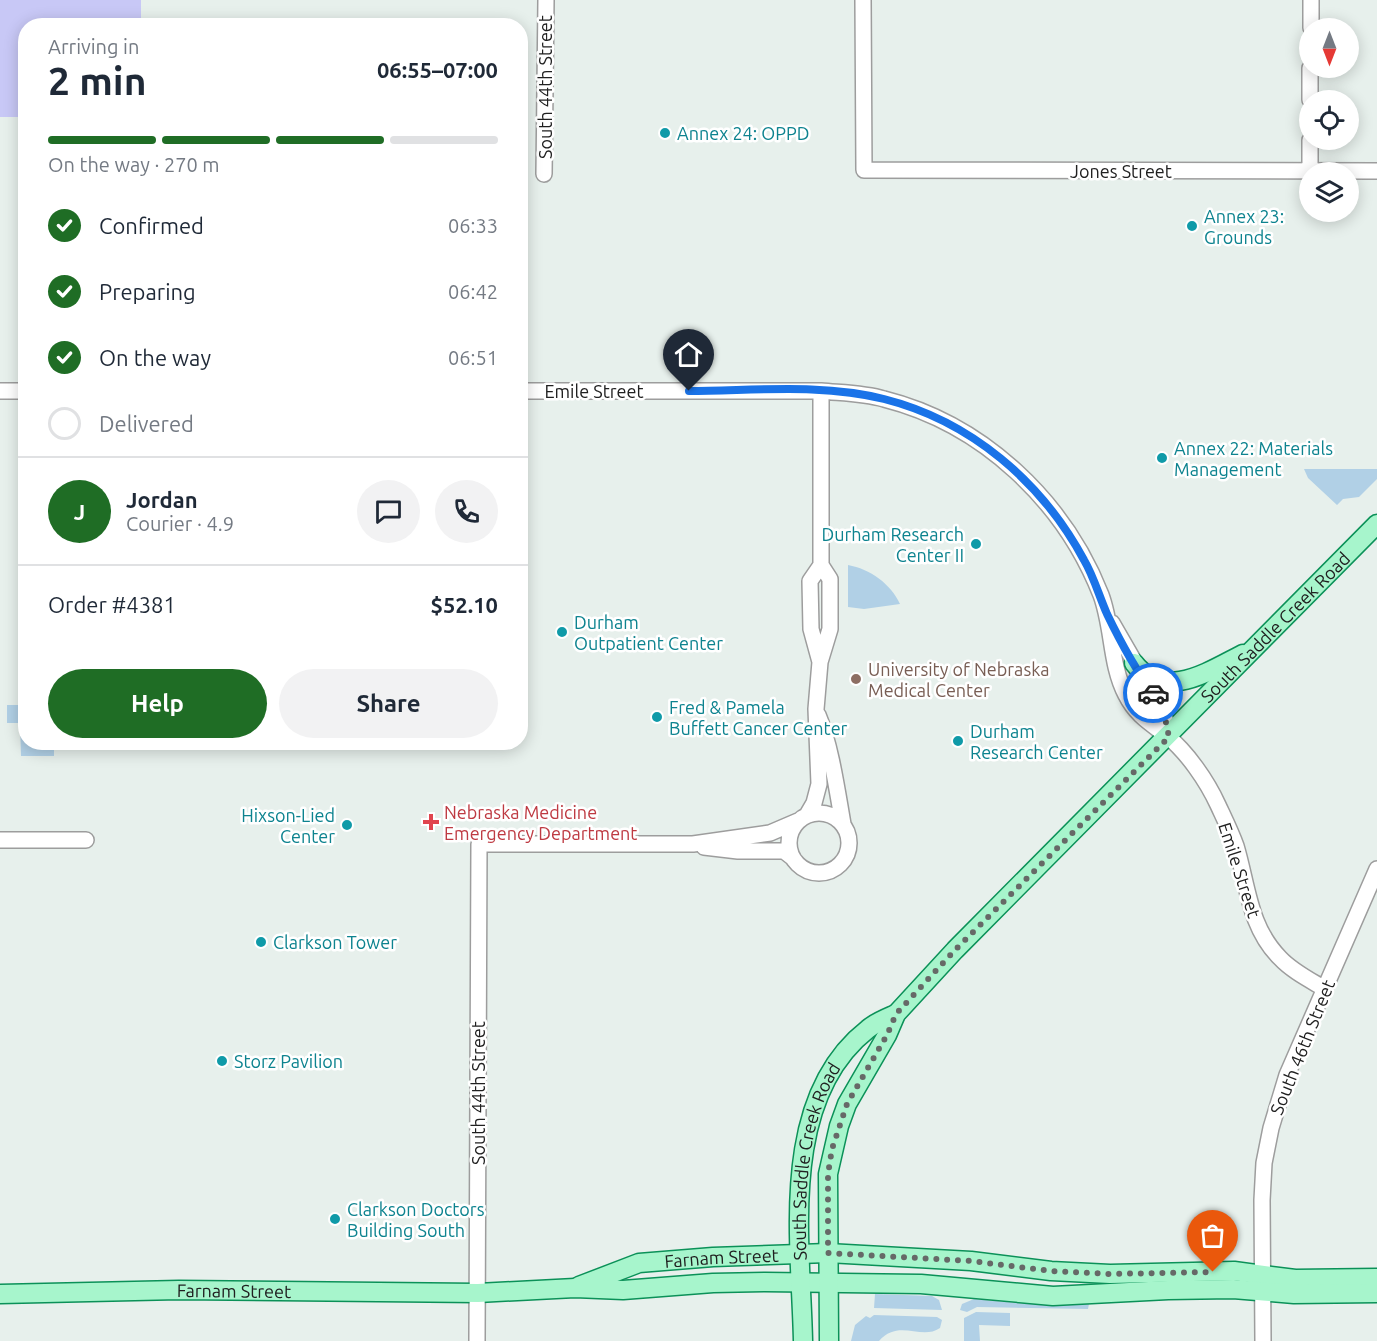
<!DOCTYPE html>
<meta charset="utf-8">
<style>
:root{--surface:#fff;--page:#f2f2f3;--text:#1f2937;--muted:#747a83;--line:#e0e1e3;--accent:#1f6d25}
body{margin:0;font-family:Ubuntu,sans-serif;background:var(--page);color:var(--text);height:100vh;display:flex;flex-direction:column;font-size:22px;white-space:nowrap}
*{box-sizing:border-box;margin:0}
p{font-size:20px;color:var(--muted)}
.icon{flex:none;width:33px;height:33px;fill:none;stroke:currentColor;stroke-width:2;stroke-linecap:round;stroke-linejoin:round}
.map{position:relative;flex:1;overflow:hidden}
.sheet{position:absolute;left:18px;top:18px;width:510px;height:732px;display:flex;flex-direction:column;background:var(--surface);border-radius:24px;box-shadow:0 3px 15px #0003}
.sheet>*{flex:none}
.needle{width:39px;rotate:180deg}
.controls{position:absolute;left:1299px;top:18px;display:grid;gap:12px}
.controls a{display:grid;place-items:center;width:60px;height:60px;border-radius:50%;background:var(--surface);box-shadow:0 3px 15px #0003;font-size:30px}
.pin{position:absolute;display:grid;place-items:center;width:51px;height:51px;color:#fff;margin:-62px -26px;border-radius:50% 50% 50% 0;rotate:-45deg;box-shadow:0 0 6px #0007}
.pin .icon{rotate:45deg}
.courier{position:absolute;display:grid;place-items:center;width:60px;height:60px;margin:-30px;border:4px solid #1a73e8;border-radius:50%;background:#fff;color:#222;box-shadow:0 2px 8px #0007}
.headline em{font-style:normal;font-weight:700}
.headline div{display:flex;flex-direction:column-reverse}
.headline{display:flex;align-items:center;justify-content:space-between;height:102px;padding:0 30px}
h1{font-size:39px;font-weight:700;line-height:45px}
.bar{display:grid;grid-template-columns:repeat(4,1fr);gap:9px 6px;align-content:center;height:72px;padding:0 30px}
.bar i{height:8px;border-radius:4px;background:var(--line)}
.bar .selected{background:var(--accent)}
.bar p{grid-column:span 4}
.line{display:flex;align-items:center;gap:15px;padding:0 30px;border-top:2px solid var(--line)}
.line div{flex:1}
.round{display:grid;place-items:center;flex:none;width:63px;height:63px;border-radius:32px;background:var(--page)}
ol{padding:0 30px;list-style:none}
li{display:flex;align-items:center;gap:18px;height:66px}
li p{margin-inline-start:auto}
li .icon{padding:6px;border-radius:50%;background:var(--accent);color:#fff;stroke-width:4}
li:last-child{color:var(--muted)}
li i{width:33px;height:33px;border:3px solid var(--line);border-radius:50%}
.action{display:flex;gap:12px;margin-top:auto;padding:12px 30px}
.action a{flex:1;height:69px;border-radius:36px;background:var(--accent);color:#fff;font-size:24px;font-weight:700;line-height:69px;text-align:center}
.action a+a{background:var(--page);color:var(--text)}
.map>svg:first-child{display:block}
.grass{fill:#b1d0e6}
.park{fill:#c8c8f6}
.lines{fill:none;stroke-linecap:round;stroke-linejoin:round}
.minor-casing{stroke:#9d9d9d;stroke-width:18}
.major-casing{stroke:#0b9158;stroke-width:21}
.minor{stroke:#fff;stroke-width:15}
.major{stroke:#a7f5cc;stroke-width:18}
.done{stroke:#666967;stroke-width:6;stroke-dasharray:0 10.8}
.route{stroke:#1a73e8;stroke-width:8}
.culture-dot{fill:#0f9aa8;stroke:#fff;stroke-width:2}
.education-dot{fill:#8d6e63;stroke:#fff;stroke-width:2}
.health-dot{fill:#e0444e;stroke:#fff;stroke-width:2}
.labels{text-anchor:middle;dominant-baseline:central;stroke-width:5;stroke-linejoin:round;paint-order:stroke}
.street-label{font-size:18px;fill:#202020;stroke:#fff}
.culture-label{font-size:18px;fill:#0d838f;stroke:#fff;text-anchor:start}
.education-label{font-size:18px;fill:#785e54;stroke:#fff;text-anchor:start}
.health-label{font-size:18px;fill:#be3a42;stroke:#fff;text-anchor:start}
</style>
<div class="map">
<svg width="1377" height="1341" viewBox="0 0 1377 1341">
<rect width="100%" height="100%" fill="#e7f0ec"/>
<path class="grass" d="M1304 469H1377V479L1359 497 1343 499 1337 505 1308 478Z
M848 565C870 569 891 584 900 604L864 609 848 607Z
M7 705H25L26 742 54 743V756H21L20 723H7Z
M875 1294 932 1296 939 1300 942 1310 874 1308Z
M974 1299 1028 1304H1089L1088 1309 977 1307 967 1312 960 1310 962 1304Z
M976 1312 1010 1313V1326L979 1325 980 1341H964V1318Z
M874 1315 937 1317 942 1320 940 1328C921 1341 899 1318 879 1341H851L855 1325 866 1316 870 1318Z"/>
<path class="park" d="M0 0H141V25L26 26 25 117H0Z"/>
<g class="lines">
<defs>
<path id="minor" d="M863 0 864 170 1377 171
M1311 28V0
M1310 100V68
M1310 171V140
M544 174 546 0
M0 391H26
M520 391H821C842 393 864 393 884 399 983 424 1064 501 1101 595 1113 627 1110 665 1126 695 1136 715 1150 723 1167 736 1187 752 1207 781 1218 805 1224 818 1231 832 1236 846 1248 886 1249 927 1280 958 1292 971 1310 980 1325 989
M1112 623 1164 713 1169 737
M820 662 811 629 810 581 821 565
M818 715C831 746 837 790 843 824
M789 843a30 30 0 1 1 60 0a30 30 0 1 1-60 0Z
M807 815 814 803 819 784 816 709 820 662 830 629V579L821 565V391
M0 840H86
M704 847 738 851H784L793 858
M477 1341 479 844H693L770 833 798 821
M1263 1341 1262 1200 1264 1163 1271 1128 1287 1075 1377 869"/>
<g id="major">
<path d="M1134 663C1164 702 1209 671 1243 654"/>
<path id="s1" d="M579 1286 639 1263 713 1257 828 1253 971 1261 1051 1271 1110 1274 1234 1271 1295 1279 1377 1278"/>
<path id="s2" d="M0 1294 179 1290 478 1293 575 1288 623 1290 713 1283 765 1282 921 1284 1053 1296 1168 1290 1233 1289 1294 1294 1377 1293"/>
<path id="s3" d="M803 1341C801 1242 778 1099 868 1029 876 1022 887 1018 896 1014"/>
<path id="s4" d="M829 1341 828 1174 839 1126 847 1104 887 1035 896 1014 955 950 1377 524"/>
</g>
</defs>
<use href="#minor" class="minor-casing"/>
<use href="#major" class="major-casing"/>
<use href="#minor" class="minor"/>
<use href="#major" class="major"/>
</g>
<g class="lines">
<path class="done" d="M1153 693 1164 713 1169 737 955 950 896 1014 887 1035 847 1104 832 1149 828 1174V1253L971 1261 1051 1271 1110 1274 1213 1272"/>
<path class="route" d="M689 391C752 391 822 383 884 399 971 421 1042 482 1084 560 1094 577 1099 596 1107 614 1120 641 1135 669 1153 693"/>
</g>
<g class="culture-dot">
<circle cx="665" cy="133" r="6"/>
<circle cx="1192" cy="226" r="6"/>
<circle cx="1162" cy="458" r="6"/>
<circle cx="976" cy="544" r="6"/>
<circle cx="562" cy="632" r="6"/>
<circle cx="657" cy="717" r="6"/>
<circle cx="958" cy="741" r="6"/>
<circle cx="347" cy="825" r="6"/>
<circle cx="261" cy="942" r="6"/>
<circle cx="222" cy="1061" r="6"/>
<circle cx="335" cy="1219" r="6"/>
</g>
<circle class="education-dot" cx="856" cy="679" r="6"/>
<path class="health-dot" d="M428 813h6v6h6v6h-6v6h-6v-6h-6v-6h6z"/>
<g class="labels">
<g class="street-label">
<text transform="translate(545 87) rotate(-90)">South 44th Street</text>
<text x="1121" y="171">Jones Street</text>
<text x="594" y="391">Emile Street</text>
<text stroke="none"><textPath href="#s4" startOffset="884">South Saddle Creek Road</textPath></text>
<text transform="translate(1240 870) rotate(72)">Emile Street</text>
<text transform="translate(1302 1047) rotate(-68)">South 46th Street</text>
<text transform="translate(478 1093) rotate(-90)">South 44th Street</text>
<text stroke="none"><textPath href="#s3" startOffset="182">South Saddle Creek Road</textPath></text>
<text stroke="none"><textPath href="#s1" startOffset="147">Farnam Street</textPath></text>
<text stroke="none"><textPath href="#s2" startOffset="234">Farnam Street</textPath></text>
</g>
<g class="culture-label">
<text x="677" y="133">Annex 24: OPPD</text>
<text x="1204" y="216">Annex 23:<tspan x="1204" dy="21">Grounds</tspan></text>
<text x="1174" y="448">Annex 22: Materials<tspan x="1174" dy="21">Management</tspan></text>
<text x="964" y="534" text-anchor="end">Durham Research<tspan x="964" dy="21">Center II</tspan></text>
<text x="574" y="622">Durham<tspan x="574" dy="21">Outpatient Center</tspan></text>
<text x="669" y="707">Fred &amp; Pamela<tspan x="669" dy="21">Buffett Cancer Center</tspan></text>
<text x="970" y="731">Durham<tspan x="970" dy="21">Research Center</tspan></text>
<text x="335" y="815" text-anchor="end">Hixson-Lied<tspan x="335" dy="21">Center</tspan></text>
<text x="273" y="942">Clarkson Tower</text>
<text x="234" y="1061">Storz Pavilion</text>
<text x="347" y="1209">Clarkson Doctors<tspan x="347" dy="21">Building South</tspan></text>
</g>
<g class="education-label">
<text x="868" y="669">University of Nebraska<tspan x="868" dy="21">Medical Center</tspan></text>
</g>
<g class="health-label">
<text x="444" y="812">Nebraska Medicine<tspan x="444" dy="21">Emergency Department</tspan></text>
</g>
</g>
</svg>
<div class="controls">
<a><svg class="needle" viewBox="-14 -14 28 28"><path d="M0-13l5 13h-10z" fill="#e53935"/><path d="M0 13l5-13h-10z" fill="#747a83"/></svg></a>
<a><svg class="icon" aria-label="locate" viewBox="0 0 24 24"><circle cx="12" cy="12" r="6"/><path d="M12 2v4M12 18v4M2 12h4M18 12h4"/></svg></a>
<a><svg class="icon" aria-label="layers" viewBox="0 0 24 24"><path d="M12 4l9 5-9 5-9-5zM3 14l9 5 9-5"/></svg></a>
</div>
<div class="pin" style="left:1213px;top:1272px;background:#ea580c"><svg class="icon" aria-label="bag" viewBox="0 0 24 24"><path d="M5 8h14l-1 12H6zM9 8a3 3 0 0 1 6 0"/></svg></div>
<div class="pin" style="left:689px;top:391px;background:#1f2937"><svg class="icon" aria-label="home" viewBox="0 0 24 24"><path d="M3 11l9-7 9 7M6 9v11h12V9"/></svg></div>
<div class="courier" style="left:1153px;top:693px"><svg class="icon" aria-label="car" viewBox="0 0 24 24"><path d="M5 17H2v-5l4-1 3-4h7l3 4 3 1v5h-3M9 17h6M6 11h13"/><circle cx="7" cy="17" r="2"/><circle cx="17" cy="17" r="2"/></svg></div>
<section class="sheet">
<div class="headline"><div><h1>2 min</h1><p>Arriving in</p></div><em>06:55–07:00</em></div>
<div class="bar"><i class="selected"></i><i class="selected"></i><i class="selected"></i><i></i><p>On the way · 270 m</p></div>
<ol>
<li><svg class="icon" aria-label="check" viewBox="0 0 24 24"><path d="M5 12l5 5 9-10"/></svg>Confirmed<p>06:33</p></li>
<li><svg class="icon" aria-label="check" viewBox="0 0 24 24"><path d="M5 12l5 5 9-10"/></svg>Preparing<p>06:42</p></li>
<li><svg class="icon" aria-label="check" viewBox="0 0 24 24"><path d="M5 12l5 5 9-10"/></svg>On the way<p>06:51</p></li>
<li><i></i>Delivered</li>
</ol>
<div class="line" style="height:108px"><b class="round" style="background:var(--accent);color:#fff">J</b><div><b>Jordan</b><p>Courier · 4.9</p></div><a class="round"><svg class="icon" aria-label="chat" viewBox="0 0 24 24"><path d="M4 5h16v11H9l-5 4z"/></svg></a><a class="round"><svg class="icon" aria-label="phone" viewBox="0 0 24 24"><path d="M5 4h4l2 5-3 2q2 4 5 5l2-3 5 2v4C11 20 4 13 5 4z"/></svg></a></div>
<div class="line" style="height:78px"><div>Order #4381</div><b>$52.10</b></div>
<div class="action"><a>Help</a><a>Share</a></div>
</section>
</div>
